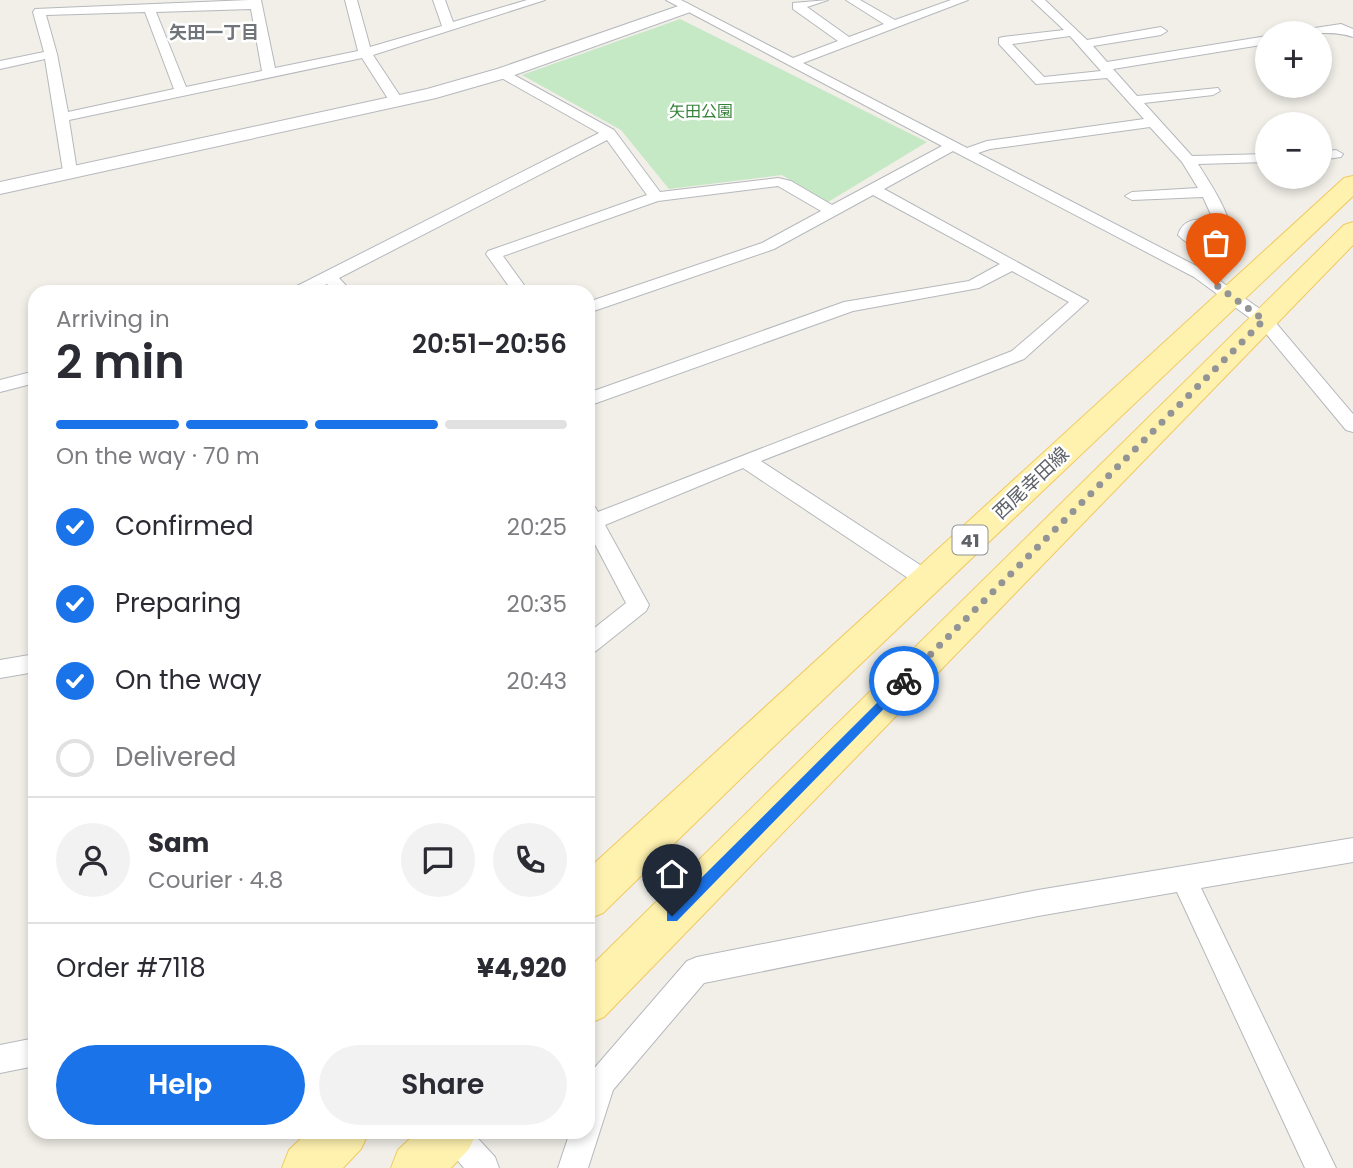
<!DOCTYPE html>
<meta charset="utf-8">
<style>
:root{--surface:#fff;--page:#f2f2f3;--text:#2b2b33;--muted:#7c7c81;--line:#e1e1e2;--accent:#1a73e8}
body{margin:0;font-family:Poppins,"Noto Sans JP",sans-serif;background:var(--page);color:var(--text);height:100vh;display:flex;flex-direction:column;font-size:26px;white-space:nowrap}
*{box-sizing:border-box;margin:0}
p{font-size:23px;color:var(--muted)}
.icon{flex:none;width:38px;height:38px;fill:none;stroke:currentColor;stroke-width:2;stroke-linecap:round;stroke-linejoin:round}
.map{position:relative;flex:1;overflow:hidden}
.details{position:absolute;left:28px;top:285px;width:567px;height:854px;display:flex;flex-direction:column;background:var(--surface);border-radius:21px;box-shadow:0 4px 10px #0003}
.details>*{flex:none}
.controls{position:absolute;left:1255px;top:21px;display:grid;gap:14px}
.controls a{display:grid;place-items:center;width:77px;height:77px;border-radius:50%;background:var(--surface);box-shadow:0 4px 10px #0003;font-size:35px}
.pin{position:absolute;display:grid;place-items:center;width:60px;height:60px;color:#fff;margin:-72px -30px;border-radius:50% 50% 50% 0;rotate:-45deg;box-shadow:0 0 7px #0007}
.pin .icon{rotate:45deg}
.courier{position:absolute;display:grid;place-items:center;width:70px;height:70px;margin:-35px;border:5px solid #1a73e8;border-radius:50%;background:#fff;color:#222;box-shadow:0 2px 9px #0007}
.head em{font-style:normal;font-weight:600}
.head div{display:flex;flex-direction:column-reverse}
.head{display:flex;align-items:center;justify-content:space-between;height:119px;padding:0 28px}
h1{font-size:46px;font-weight:600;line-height:52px}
.bar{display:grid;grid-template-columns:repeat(4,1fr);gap:10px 7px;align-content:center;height:84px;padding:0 28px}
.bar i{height:9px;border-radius:5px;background:var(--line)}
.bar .current{background:var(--accent)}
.bar p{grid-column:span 4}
.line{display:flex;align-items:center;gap:18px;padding:0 28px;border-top:2px solid var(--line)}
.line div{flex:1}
.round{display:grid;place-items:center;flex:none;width:74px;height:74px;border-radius:37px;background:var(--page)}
ol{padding:0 28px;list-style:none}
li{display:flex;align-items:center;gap:21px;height:77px}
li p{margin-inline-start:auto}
li .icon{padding:7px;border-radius:50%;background:var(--accent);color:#fff;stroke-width:4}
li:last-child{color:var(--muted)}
li i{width:38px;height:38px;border:4px solid var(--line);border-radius:50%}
.primary-button{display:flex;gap:14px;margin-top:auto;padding:14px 28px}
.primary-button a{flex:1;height:80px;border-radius:42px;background:var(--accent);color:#fff;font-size:28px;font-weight:600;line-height:80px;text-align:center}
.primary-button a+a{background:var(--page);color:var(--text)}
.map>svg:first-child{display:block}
.green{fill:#c5e8c5}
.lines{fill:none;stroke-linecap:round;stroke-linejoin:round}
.minor-casing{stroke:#b5b8bc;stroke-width:2}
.tertiary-casing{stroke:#b5b8bc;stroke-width:2}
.primary-casing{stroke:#f2c960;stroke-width:2}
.minor{fill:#fff;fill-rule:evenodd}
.tertiary{fill:#fff;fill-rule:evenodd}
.primary{fill:#fff2af;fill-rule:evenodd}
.route{fill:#1a73e8}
.done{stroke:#929495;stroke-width:7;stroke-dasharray:0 12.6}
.labels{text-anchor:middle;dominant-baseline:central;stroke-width:5;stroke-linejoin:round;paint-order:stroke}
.far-park-label{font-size:16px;fill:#348238;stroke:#fff}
.far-neighbourhood-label{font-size:18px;font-weight:bold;fill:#70757a;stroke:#fff}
.shield{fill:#fff;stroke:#8f9295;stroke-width:2}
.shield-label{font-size:18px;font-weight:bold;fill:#5f6368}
.street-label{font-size:19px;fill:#5f6368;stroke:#fff}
</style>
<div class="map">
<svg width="1353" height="1168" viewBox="0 0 1353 1168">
<rect width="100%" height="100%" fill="#f1efe8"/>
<path class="green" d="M680 19 927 142 828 202 782 175 669 189 621 130 522 75Z"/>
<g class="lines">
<defs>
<path id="minor" d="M249 0H261L275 68 358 51 345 0H357L370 47 442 26 433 0H445L453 22 527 0H545L373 55 404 102 402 105H392L362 58 69 120 77 171 70 175 63 171 45 59 0 69V61L44 52 33 12 35 9ZM251 9 262 71 186 87 156 12ZM145 12 174 89 68 112 57 54 46 15Z
M666 0H681L793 58 838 41 793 9V3L828 0 807 7 849 37 884 24 846 0H860L895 20 951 0H968L803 63 967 148 987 141 1144 119 1107 78 1036 84 999 44V38L1003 37 1064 30 1032 0H1045L1087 40 1161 27 1167 31 1161 35 1093 46 1107 62 1267 36V44L1113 69 1137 96 1218 88 1220 91 1213 95 1144 103 1192 156 1267 154V162L1198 164C1212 186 1228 210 1233 236 1218 253 1193 251 1178 235 1183 218 1198 219 1213 219L1203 197 1132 200 1125 196 1132 192 1198 188 1182 162 1150 127 990 149 978 153 1206 271 1270 316 1353 414V432L1346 430 1258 324 1194 277 953 151 884 189 1088 301 1024 359 761 461 934 574 937 580 934 586 927 588 920 586 743 468 605 525 649 605 646 611 596 651 588 654V633L626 603 588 531V505L595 507 598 512 1012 351 1069 302 1012 271 979 288 853 311 588 406V393L844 302 969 281 1000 264 873 195 774 249 588 313V302L762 243 821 211 778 186 658 201 503 256 529 292H513L486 254 488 251 647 195 607 140 339 278 352 292H335L327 284 311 292H291L293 288 599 133 498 76V70L503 69 614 130 660 192 778 178 791 181 832 205 942 146ZM1070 36 1101 71 1044 77 1012 44ZM1198 228H1216L1217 235 1205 239 1194 233Z
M1341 24 1353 29V37C1335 31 1320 34 1302 33L1308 29Z
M1336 150 1343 154 1341 157 1320 160V152Z
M35 371V383L0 392V380Z
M35 654V672L0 678V660Z
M1353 838V862L1201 888 1336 1168H1305L1177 892 1038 916 704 983 613 1090 588 1168H558L570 1132H588V1079L591 1072 687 961 697 957 1038 890Z
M35 1038V1066L0 1073V1045Z
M437 1132H472L495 1157 499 1168H464L442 1142Z"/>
<path id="tertiary" d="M687 3 695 8 693 11 509 77 436 98 0 194V182L427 89 497 69Z"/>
<path id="primary" d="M1353 176V196L769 751 603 913 588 919V869L1344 178Z
M1353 222V245L604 1017 588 1024V969L1344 225Z
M308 1132H369L361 1149 343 1168H282L289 1150Z
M417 1132H477L469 1149 451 1168H391L398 1150Z"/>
</defs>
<use href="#minor" class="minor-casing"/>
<use href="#tertiary" class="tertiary-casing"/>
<use href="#primary" class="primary-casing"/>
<use href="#minor" class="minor"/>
<use href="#tertiary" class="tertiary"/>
<use href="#primary" class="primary"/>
</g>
<path class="route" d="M904 676 908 677V684L677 921H667V912Z"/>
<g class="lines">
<path class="done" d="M904 681 1264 320 1216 285"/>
</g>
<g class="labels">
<g class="far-park-label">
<text x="701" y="111">矢田公園</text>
</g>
<g class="far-neighbourhood-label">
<text x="214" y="32">矢田一丁目</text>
</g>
<rect class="shield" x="952.5" y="525.5" width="35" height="29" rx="5"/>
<g class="shield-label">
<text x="970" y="540">41</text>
</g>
<g class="street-label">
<text transform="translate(1031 483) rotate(-43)">西尾幸田線</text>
</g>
</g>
</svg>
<div class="controls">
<a>+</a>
<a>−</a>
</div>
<div class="pin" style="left:1216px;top:285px;background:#ea580c"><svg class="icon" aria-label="bag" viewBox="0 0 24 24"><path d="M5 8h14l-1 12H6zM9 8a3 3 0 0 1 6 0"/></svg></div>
<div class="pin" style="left:672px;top:916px;background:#1f2937"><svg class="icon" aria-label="home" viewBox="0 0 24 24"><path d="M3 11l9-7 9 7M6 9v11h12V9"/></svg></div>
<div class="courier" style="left:904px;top:681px"><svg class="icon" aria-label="bike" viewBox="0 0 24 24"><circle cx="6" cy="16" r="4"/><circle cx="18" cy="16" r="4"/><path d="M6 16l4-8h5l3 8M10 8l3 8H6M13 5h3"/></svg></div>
<section class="details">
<div class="head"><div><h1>2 min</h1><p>Arriving in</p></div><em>20:51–20:56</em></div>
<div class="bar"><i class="current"></i><i class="current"></i><i class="current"></i><i></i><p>On the way · 70 m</p></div>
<ol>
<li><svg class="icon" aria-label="check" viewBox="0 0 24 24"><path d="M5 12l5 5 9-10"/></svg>Confirmed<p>20:25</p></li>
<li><svg class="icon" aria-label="check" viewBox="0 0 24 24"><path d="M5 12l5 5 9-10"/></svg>Preparing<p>20:35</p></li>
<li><svg class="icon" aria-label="check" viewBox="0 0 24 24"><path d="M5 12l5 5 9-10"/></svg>On the way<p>20:43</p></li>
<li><i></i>Delivered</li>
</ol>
<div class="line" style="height:126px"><a class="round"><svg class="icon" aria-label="person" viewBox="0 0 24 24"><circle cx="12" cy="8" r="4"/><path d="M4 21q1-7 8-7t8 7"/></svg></a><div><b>Sam</b><p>Courier · 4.8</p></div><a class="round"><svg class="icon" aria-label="chat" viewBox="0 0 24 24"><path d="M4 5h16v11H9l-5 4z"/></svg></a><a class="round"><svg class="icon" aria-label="phone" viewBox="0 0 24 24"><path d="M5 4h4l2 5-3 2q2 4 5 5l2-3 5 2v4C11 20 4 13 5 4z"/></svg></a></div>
<div class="line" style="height:91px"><div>Order #7118</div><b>¥4,920</b></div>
<div class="primary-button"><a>Help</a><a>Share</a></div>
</section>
</div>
